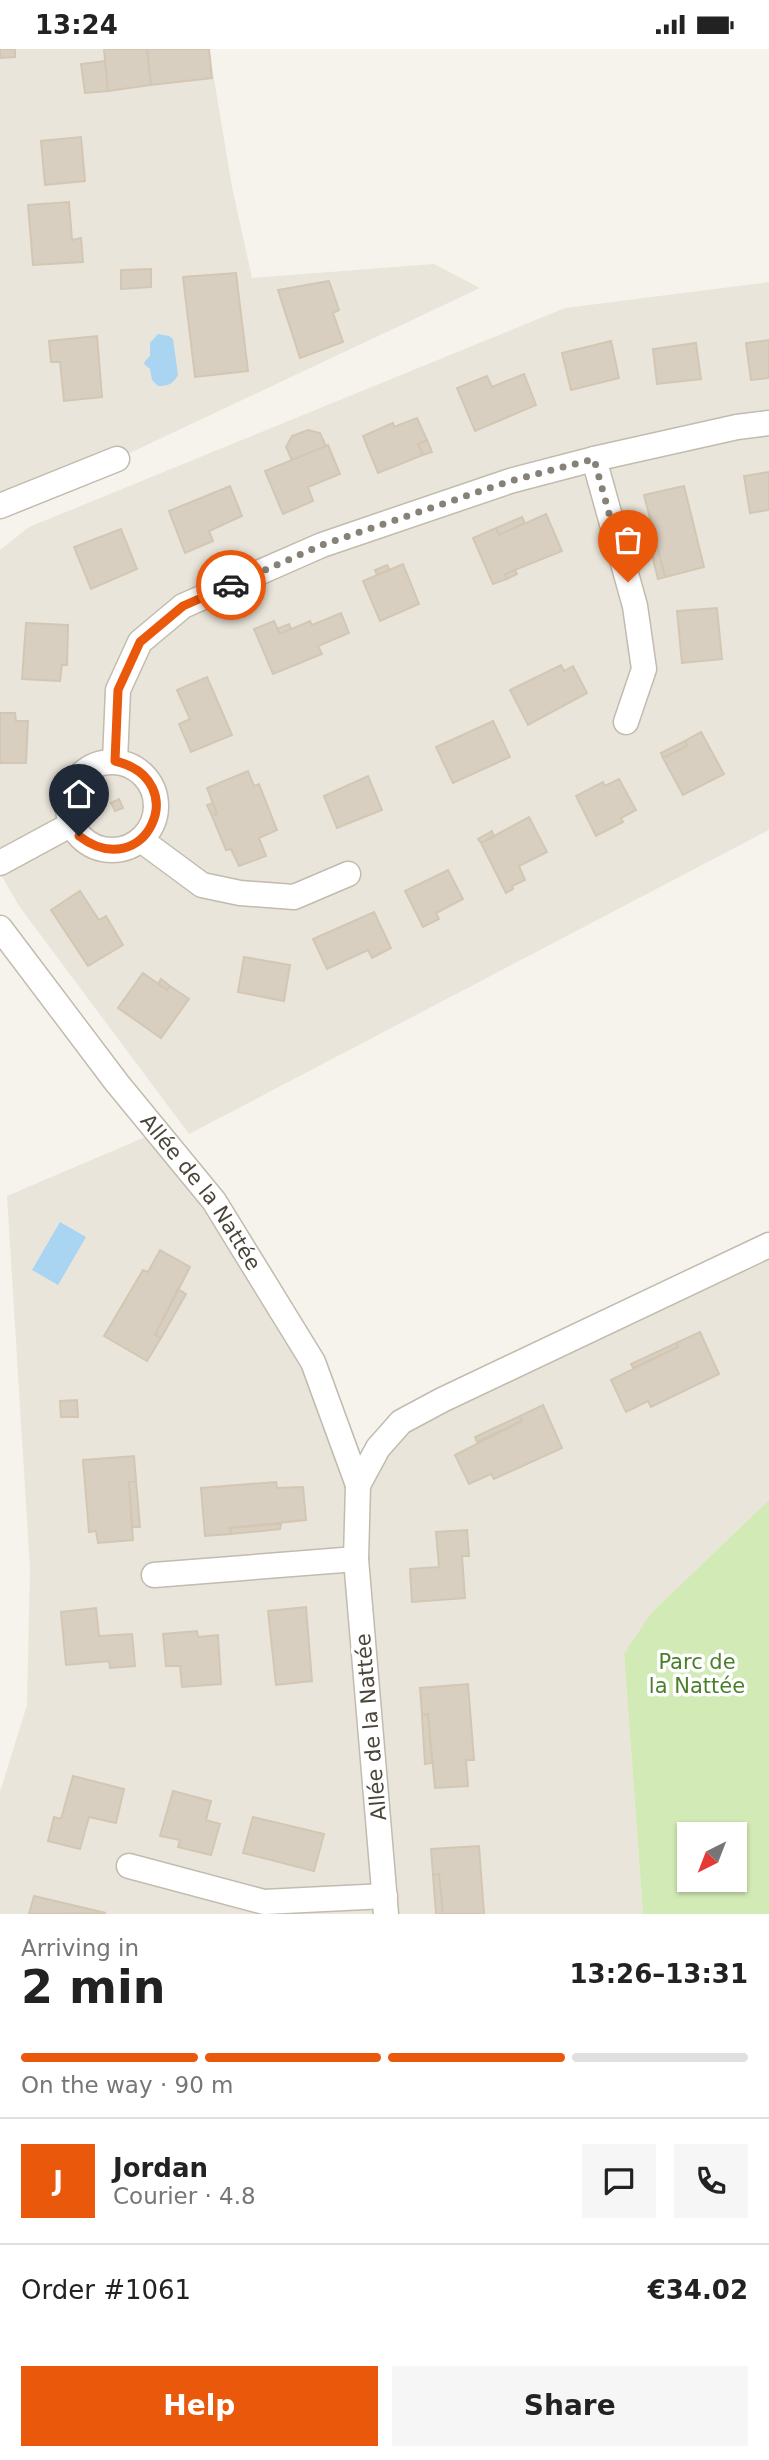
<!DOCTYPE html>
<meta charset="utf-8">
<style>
:root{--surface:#fff;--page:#f6f6f6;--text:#222;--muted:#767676;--line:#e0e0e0;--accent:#ea580c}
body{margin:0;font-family:"DejaVu Sans",sans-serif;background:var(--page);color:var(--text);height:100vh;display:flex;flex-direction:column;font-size:26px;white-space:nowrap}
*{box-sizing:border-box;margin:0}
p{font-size:23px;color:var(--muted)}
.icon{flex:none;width:38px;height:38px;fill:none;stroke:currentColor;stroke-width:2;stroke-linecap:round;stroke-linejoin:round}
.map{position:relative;height:1865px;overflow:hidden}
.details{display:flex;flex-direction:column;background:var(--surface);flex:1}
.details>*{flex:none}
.needle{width:46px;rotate:222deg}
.controls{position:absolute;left:677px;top:1773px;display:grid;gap:14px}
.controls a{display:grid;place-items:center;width:70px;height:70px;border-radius:0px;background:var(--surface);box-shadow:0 2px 5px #0004;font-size:35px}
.pin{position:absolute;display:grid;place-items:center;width:60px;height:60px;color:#fff;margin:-72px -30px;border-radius:50% 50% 50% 0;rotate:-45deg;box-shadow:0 0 7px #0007}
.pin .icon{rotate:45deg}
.courier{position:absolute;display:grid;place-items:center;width:70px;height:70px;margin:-35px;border:5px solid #ea580c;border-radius:50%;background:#fff;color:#222;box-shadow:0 2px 9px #0007}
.overview em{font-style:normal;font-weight:800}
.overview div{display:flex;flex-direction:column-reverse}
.overview{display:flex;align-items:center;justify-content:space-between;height:119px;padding:0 21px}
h1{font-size:46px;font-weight:800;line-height:52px}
.bar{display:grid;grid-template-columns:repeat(4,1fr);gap:10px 7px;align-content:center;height:84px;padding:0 21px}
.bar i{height:9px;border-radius:5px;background:var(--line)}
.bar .active{background:var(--accent)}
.bar p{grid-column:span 4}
.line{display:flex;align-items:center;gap:18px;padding:0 21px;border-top:2px solid var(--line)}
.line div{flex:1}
.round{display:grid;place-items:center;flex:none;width:74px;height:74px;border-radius:0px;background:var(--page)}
.primary-button{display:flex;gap:14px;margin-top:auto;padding:14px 21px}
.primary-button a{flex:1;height:80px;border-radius:0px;background:var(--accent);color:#fff;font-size:28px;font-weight:800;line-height:80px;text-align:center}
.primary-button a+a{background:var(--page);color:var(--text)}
.status{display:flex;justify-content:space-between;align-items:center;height:49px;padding:0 35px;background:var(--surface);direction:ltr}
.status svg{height:19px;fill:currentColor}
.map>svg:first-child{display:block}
.residential{fill:#eae5da}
.green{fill:#d2eab5;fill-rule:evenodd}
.water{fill:#a9d4f2}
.building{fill:#d8cfc1;stroke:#d3c7b4;stroke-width:2}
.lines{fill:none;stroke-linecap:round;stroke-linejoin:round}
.minor-casing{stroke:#c2bbae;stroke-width:27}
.minor{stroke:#fff;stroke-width:24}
.done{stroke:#878178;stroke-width:7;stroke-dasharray:0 12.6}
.route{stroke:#ea580c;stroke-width:9}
.labels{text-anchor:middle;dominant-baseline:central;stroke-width:7;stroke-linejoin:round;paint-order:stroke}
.street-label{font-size:21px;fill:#4b4439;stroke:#fff}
.park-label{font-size:21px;fill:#4a7f2a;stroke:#fff}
</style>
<div class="status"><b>13:24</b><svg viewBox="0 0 49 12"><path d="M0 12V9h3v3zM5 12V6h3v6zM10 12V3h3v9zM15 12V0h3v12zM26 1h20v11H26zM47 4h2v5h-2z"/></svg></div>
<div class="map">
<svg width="769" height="1865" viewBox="0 0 769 1865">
<rect width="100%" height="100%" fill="#f6f3ec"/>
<path class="residential" d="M0 0H209L232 138 252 229 434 215 480 239 117 410 0 457Z
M769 233V781L189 1085 19 857 0 824V501L29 478 565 259Z
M157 1083 313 1313 358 1435 401 1373 769 1196V1451L651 1564 624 1606 643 1865H0V1743L27 1656 30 1519 7 1147Z"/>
<path class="green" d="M769 1451V1865H643L624 1605 651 1564ZM690 1785H735V1830H690Z"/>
<path class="water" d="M158 285 169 287 173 290 178 326C173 335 168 337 158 337L152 331 150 320 144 315 145 312 150 307V294Z
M60 1173 86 1188 58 1236 32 1221Z"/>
<path class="building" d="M0 0H15V8L0 9Z
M104 0H147L151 36 108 42Z
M147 0H209L212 29 151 36Z
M105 12 108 42 85 44 81 15Z
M81 88 85 132 45 136 41 92Z
M69 153 72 191 81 189 83 213 33 216 28 156Z
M151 220V238L121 240V221Z
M236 224 248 322 195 328 183 228Z
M329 232 339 261 333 264 343 293 300 309 278 241Z
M97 287 102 348 64 352 60 313H51L49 292Z
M769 291V329L751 331 746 294Z
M611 292 619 329 571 341 562 304Z
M696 294 701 330 657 335 653 300Z
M524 325 536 356 475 382 457 339 487 327 492 338Z
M417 369 427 391 418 395 423 406 378 424 363 387 393 374 394 378Z
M308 381 320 384 326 397 292 411 286 398 292 387Z
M427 391 432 403 423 406 418 395Z
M328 396 340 425 308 438 313 452 283 465 265 422Z
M769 423V461L750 464 744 427Z
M230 437 242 467 209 482 213 492 185 504 169 462Z
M684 437 704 518 665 528 644 446Z
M546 465 562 502 505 525 507 530 493 535 473 489 496 479 499 486Z
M522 468 525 474 499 486 496 479Z
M652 477 665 528 658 530 645 479Z
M121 480 137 520 91 540 74 498Z
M403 515 419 555 380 572 363 532Z
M387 516 390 521 377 526 375 521Z
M515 521 517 525 507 530 505 525Z
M717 559 722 610 682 614 677 562Z
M341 564 349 584 318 597 322 605 273 625 254 580 274 572 280 585 310 572 312 576Z
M26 574 68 576 67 616H62L60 632 22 630Z
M289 575 291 580 280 585 277 580Z
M561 616 564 622 573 617 587 644 528 676 510 641Z
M207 628 232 686 191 703 179 675 190 670 177 641Z
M0 664H15L16 672H28L26 714H0Z
M493 672 510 708 453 734 436 698Z
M701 683 724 725 683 746 663 709 687 697 685 692Z
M685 692 687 697 663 709 661 704Z
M248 722 254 737 259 735 277 781 259 789 266 807 239 817 231 800 226 801 212 767 217 765 207 739Z
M368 727 382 761 337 779 324 747Z
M619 730 636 761 621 769 623 773 596 787 576 747 603 733 605 737Z
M119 750 123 759 115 762 111 754Z
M213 754 217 765 212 767 207 756Z
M529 768 547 803 519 817 525 831 512 837 513 840 506 844 481 794Z
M492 782 494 788 481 794 478 790Z
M448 821 463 850 436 864 439 870 423 878 405 842Z
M80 842 99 871 106 867 123 896 88 917 51 861Z
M374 863 391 899 372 909 368 901 327 920 313 890Z
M244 908 290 916 284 952 238 943Z
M143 924 167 941 170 937 189 950 161 989 118 959Z
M161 930 170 937 167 941 158 935Z
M160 1201 190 1218 155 1286 161 1289 147 1312 104 1287 143 1221 148 1223Z
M178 1240 186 1245 161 1289 155 1286Z
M700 1283 719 1325 651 1358 648 1352 626 1363 611 1331 678 1298 676 1294Z
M676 1294 678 1298 633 1319 631 1315Z
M77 1351 78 1368H61L60 1352Z
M543 1356 562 1399 494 1430 491 1425 469 1435 455 1406 522 1372 520 1367Z
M520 1367 522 1372 477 1393 475 1388Z
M134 1407 136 1432 129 1433 133 1491 98 1494 96 1482 89 1483 83 1411Z
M136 1432 140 1478H132L129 1433Z
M276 1433 277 1439 303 1438 306 1471 230 1479 231 1485 205 1487 201 1439Z
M281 1475 280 1480 231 1485 230 1479Z
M467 1481 469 1507H462L465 1549 412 1553 410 1520 439 1518 436 1483Z
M306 1558 312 1632 276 1636 268 1562Z
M96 1559 99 1587 132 1585 135 1617 110 1619 109 1612 66 1616 61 1563Z
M197 1582 198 1588 218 1586 221 1635 182 1638 180 1617H166L163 1585Z
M468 1635 474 1711H466L468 1737 435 1739 428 1665 422 1666 420 1639Z
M428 1665 432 1714 425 1715 422 1666Z
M73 1727 124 1740 116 1774 89 1768 80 1800 48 1792 54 1768 61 1770Z
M173 1742 211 1752 206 1771 220 1775 211 1806 178 1798 180 1791 160 1787Z
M253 1768 324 1785 314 1822 243 1804Z
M479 1797 484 1865H443L439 1825 433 1826 431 1800Z
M439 1825 443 1865H436L433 1826Z
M34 1847 106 1864 29 1865Z"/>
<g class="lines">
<defs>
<g id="minor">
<path d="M594 410 635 557 644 620 626 673"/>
<path d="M0 457 117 410"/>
<path d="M115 712 118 641 140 593 183 557 322 496 510 432 594 410 737 378 769 374"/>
<circle cx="112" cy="757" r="44"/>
<path d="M141 791 202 836 240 844 294 848 348 825"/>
<path d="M0 814 72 775"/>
<path id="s1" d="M0 879 117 1034 214 1152 313 1313 358 1436"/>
<path d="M154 1526 356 1510"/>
<path d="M129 1817 264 1853 385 1847"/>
<path d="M386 1865 356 1510 358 1436 378 1399 401 1373 442 1351 769 1196"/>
</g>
</defs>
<use href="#minor" class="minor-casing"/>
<use href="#minor" class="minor"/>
</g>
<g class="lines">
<path class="done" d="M231 536 322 496 510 432 594 410 628 533"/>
<path class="route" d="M79 787C145 837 195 731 115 712L118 641 140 593 183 557 231 536"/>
</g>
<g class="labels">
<g class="street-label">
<text stroke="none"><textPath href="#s1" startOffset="332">Allée de la Nattée</textPath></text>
<text transform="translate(371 1678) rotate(-95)">Allée de la Nattée</text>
</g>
<g class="park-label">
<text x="697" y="1613">Parc de<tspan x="697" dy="24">la Nattée</tspan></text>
</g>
</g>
</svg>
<div class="controls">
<a><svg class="needle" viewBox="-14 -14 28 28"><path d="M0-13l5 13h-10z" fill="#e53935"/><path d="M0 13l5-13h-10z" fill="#767676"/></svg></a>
</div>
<div class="pin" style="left:628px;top:533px;background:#ea580c"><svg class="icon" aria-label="bag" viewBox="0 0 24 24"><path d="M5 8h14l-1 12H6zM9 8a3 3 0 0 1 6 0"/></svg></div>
<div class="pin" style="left:79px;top:787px;background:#1f2937"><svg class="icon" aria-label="home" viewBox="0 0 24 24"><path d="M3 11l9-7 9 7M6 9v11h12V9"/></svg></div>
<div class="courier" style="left:231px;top:536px"><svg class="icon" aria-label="car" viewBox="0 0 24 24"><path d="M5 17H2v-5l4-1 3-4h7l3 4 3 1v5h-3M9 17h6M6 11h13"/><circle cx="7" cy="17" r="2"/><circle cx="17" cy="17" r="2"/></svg></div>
</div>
<section class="details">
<div class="overview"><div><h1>2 min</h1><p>Arriving in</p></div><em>13:26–13:31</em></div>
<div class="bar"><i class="active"></i><i class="active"></i><i class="active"></i><i></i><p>On the way · 90 m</p></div>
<div class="line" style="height:126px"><b class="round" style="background:var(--accent);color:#fff">J</b><div><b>Jordan</b><p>Courier · 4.8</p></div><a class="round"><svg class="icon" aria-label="chat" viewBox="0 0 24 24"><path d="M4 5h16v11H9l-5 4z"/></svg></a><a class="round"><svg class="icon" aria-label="phone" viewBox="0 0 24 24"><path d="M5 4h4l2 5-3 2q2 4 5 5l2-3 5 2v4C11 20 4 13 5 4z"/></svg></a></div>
<div class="line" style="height:91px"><div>Order #1061</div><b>€34.02</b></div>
<div class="primary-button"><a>Help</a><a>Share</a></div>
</section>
